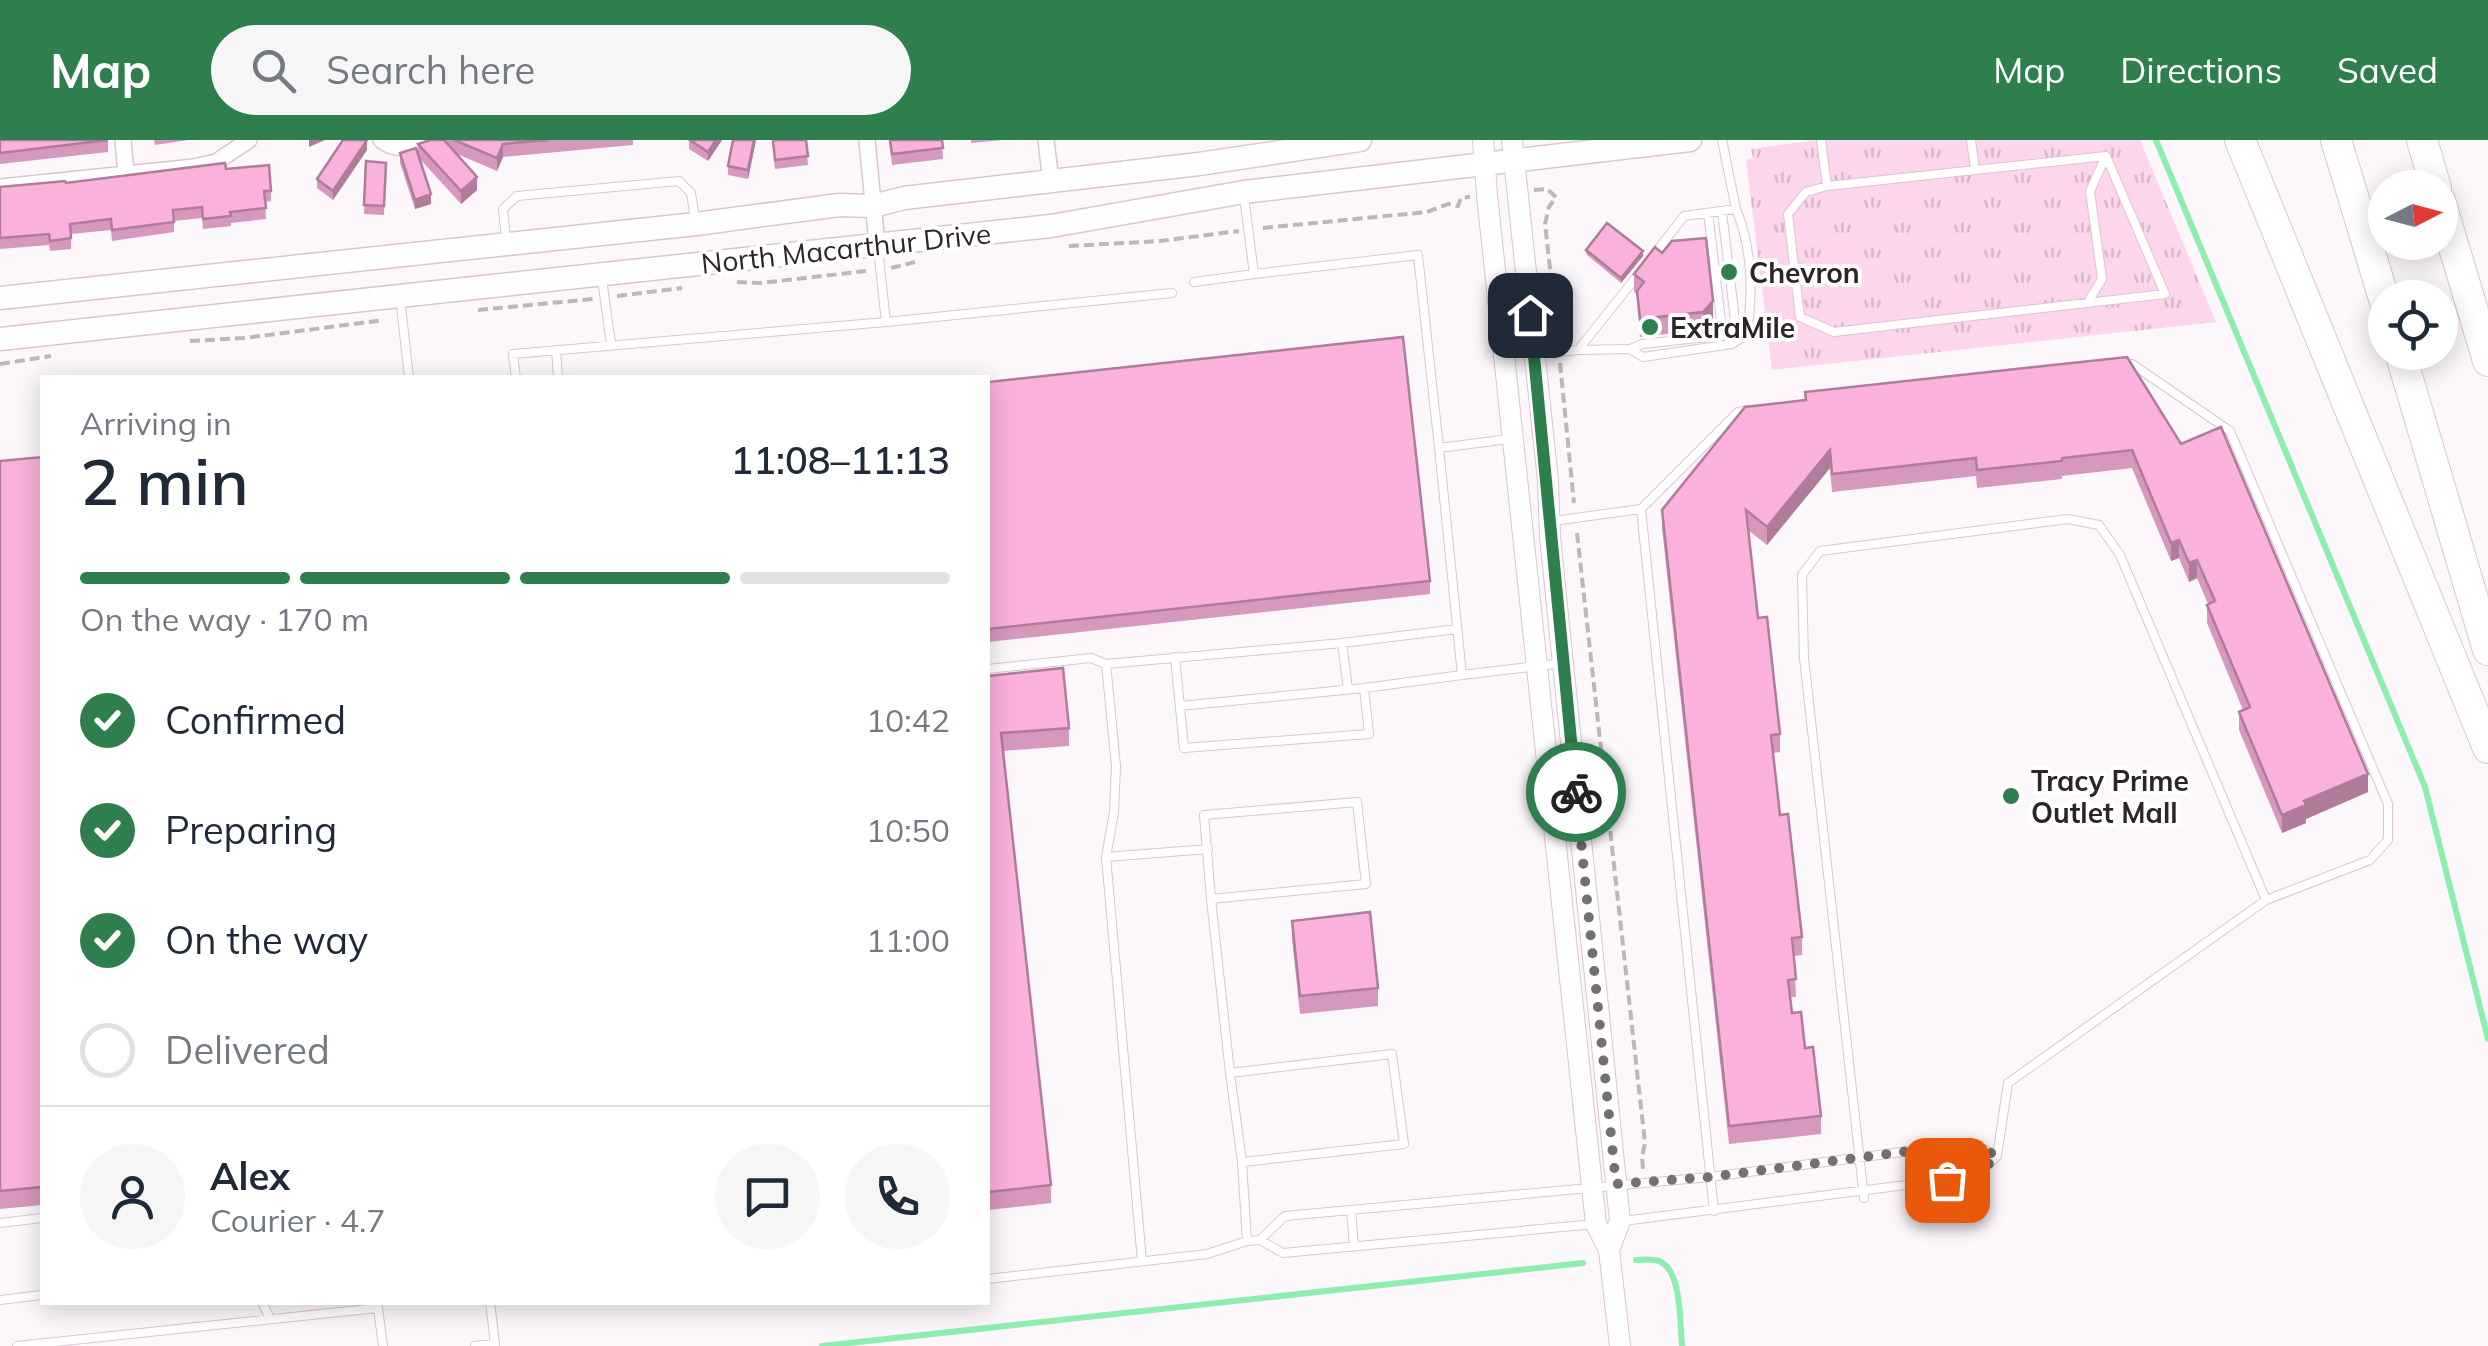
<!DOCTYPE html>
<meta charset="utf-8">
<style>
:root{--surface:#fff;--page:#f6f6f7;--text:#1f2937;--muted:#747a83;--line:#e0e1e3;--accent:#2f7e4d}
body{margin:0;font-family:Mulish,sans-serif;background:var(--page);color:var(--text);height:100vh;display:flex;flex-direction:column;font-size:38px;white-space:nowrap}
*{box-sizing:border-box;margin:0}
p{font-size:32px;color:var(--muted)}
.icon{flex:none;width:55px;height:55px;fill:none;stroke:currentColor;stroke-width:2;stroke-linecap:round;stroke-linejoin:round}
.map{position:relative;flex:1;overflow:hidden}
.side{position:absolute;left:40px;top:235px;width:950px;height:930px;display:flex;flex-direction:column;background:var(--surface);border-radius:0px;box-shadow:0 5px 25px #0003}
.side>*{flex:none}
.needle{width:65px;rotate:84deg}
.fabs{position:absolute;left:2368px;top:30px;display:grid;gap:20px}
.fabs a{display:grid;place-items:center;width:90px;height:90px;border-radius:50%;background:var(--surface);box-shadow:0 5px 25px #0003;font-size:50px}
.pin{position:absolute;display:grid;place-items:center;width:85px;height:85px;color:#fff;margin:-42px;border-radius:20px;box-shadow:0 5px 15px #0006}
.courier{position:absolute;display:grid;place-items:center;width:100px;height:100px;margin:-50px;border:8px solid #2f7e4d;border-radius:50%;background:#fff;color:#222;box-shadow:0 2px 12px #0007}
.headline em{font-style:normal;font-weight:600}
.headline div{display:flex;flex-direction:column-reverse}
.headline{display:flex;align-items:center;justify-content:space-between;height:170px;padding:0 40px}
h1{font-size:65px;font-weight:600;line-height:75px}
.bar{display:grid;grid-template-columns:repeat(4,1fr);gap:15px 10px;align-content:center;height:120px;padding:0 40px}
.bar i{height:12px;border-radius:8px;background:var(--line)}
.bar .active{background:var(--accent)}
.bar p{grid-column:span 4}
.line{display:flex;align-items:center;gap:25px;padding:0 40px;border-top:2px solid var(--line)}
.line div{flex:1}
.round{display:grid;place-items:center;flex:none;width:105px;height:105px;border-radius:52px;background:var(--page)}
ol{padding:0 40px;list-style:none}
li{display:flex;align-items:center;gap:30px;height:110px}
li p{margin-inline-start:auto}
li .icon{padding:10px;border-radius:50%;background:var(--accent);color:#fff;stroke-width:4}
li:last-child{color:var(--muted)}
li i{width:55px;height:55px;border:5px solid var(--line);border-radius:50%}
header{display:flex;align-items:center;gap:60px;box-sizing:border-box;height:140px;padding:0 50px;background:var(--accent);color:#fff}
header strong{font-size:48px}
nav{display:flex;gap:55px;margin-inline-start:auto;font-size:35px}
.search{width:700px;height:90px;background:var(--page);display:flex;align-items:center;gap:25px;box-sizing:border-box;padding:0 35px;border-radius:55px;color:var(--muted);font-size:38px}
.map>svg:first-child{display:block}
.grass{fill:url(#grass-tufts)}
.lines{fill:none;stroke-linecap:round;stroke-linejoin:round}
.stream{stroke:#8fedad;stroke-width:6}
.service-casing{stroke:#dcc4d1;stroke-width:10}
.minor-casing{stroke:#dcc4d1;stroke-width:18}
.tertiary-casing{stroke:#dcc4d1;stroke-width:22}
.secondary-casing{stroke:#dcc4d1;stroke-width:25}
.motorway-casing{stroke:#dcc4d1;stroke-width:32}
.path{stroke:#bdb7bb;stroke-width:4;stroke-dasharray:10 5;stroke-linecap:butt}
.service{stroke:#fff;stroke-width:8}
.minor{stroke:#fff;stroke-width:15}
.tertiary{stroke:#fff;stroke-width:20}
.secondary{stroke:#fff;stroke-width:22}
.motorway{stroke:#fff;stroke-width:30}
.wall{fill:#d798bd}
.shaded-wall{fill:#af7c9a}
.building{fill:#fab1dc;stroke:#af7c9a;stroke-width:2.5}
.done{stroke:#756e72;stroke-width:10;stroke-dasharray:0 18}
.route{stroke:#2f7e4d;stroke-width:12}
.poi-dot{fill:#2f7e4d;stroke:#fff;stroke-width:4}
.labels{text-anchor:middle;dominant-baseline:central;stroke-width:8;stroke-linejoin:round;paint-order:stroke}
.street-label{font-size:28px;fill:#2d2429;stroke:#fff}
.poi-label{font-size:28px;font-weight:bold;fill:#2d2429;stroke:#fff;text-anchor:start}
</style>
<header>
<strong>Map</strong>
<div class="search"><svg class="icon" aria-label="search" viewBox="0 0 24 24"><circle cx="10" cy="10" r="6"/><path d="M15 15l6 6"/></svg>Search here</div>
<nav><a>Map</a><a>Directions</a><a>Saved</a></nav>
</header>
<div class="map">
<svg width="2488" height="1206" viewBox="0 0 2488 1206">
<defs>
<pattern id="grass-tufts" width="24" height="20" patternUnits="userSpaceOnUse" patternTransform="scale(2.5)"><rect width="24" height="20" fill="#fdd5ec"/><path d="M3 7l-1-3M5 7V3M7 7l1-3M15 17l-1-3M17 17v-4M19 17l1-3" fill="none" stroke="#d9b7ca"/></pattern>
</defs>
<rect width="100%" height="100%" fill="#fcf7fa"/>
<path class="grass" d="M1818 0H2140L2216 182 1772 230 1746 20 1753 18 1751 9Z"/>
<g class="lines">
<path class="stream" d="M2156 0 2425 647 2488 899
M1636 1120C1644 1120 1654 1118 1661 1122 1682 1133 1680 1185 1682 1206
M822 1206 1583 1123"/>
<defs>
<path id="service" d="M1821 0 1827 46
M1971 0 1975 29
M2106 16 2165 154 1834 192 1800 177 1788 74 1806 52 1827 46Z
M1722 72 1736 188 1732 204
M506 99 503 69 517 56 679 41 691 53 695 79
M878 109 886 182
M1653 116 1684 76 1736 69 1722 0
M1254 134 1418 115 1439 308 1509 299
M602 139 611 204
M1194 142 1254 134 1244 56
M400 157 409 238
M2088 162 2102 139 2090 51 2106 16
M1630 209 1642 204 1707 197 1721 181 1708 73
M556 210 558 238
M1578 210 1630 209 1643 217 1732 204 1746 195C1754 155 1752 107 1736 69
M1539 214 1578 210 1638 135
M516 238 513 214 886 182 1172 153
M1439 308 1462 535 1563 523
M1641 369 1714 1071
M1553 381 1641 369 1738 272 1748 270
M1342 503 1348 549
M1175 517 1184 608 1369 594 1364 548
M1106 524 1116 626 1114 672 1106 717 1142 1121
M988 529 1091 518 1106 524 1342 503 1457 489
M1180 566 1364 548 1462 535
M1106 717 1208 709
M1211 759 1204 675 1357 662 1366 744 1211 759 1230 933 1392 914 1404 1004 1242 1022 1247 1101
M1230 933 1242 1022
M1864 1058 1804 518 1802 435 1820 411 2068 379 2099 385 2120 415 2266 760
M1351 1071 1354 1106
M1623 1081 1977 1036 1997 1016 2008 943 2266 760 2370 720 2388 700V664L2230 291 2132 224 2124 225
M0 1083 42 1078
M1260 1100 1285 1076 1710 1037 1971 1003 1997 1016
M988 1139 1207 1114 1247 1101 1260 1100 1283 1113 1595 1084
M0 1160 42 1155
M262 1162 270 1179
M17 1206 378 1168 383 1206
M475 1206 495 1204 490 1162"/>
<path id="minor" d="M123 0 126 33
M381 0C393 10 409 10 422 0
M867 0 877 104
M1046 0 1051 42
M0 47 194 27 216 22 249 0"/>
<path id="tertiary" d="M1483 0 1487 55 1596 1084 1609 1110 1620 1206
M1512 0 1548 341 1550 397 1620 1081 1609 1110"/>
<path id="secondary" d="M0 158 696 84 839 65 873 66 904 58 1199 24 1360 0
M0 199 1051 86 1244 52 1690 0"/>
<path id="motorway" d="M2240 0 2488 608
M2336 0 2385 162
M2422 0 2436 48
M2440 61 2488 221
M2400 212 2488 510"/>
</defs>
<use href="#service" class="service-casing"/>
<use href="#minor" class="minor-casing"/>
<use href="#tertiary" class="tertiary-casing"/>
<use href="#secondary" class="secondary-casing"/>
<use href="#motorway" class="motorway-casing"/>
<path class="path" d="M1534 50 1547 49 1556 57 1549 67 1545 84 1558 199
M1263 88 1427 72 1448 64 1458 66 1461 58 1470 57
M1069 106 1160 101 1239 91
M891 128 915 122
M737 142 761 143 866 131
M617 156 682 148
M478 170 593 159
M190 201 245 198 384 180
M1560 223 1574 363
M0 224 51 216
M1577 393 1645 1003 1642 1017 1643 1029"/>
<use href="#service" class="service"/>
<use href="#minor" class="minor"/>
<use href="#tertiary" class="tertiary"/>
<use href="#secondary" class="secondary"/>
<use href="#motorway" class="motorway"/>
</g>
<path class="wall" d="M0 0H108V12L0 24Z
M154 0H189L155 5Z
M430 0H633V5L503 17 497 31 457 14 477 50 461 64 419 18 431 64 415 69 400 23V13L418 15V4Z
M689 0H722L708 21 689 9Z
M756 0 748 39 728 35V26Z
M772 0H806L808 25 775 29Z
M889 0H942L943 19 892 25Z
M971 0H1003L971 3Z
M367 10 333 60 317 48V39Z
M366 21 386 23 384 75 364 74Z
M226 29 271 51V61L265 62 266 79 231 83V86L203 89 202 78 174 81V92L112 101 111 90 71 94V109L50 111 49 105 0 109V47L66 43Z
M1655 107 1713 179 1703 190 1640 197 1637 154 1634 152V134Z
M1586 110 1643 116 1621 143 1586 114Z
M2127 217 2368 652 2306 679V683L2282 693 2239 590V572L2243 570 2207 483V465L2208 464 2197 438 2189 442 2179 418 2171 421 2132 328 2062 336V339L1977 348 1976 336 1832 352 1830 328 1767 405 1748 390 1758 478 1780 594V612L1773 613 1780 675 1802 797V815L1794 816 1796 857H1790L1792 873 1805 908 1821 976V994L1729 1004 1662 388V370L1805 261V252Z
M988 242 1430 441V454L988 502Z
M42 317V1065L0 1069V321Z
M988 536 1069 588V606L1003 611 1051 1045V1063L988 1070Z
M1292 781 1378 848V866L1300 874 1292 799Z"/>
<path class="shaded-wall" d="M309 0H325L309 7Z
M367 0V10L333 60V51Z
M716 0H722L708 21V12Z
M754 0H756L748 39V30Z
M503 4V17L497 31V18Z
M477 37V50L461 64V51Z
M431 54V64L415 69V60Z
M1643 111V116L1621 143V138Z
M1713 161V179L1703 190V172Z
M1830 310V328L1767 405V387Z
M2179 400V418L2171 421V403Z
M2197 420V438L2189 442V423Z
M2368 634V652L2306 679V683L2282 693V675L2304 661Z"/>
<path class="building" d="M0 0H108L0 13Z
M343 0H367L333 51 317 39Z
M430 0H444L477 37 461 51 418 4Z
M454 0H548L503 4 497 18Z
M690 0H716L708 12Z
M733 0H754L748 30 728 26Z
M773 0H806L808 16 775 20Z
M890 0H942L943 8 892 14Z
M416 8 431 54 415 60 400 13Z
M366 21 386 23 384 66 364 65Z
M225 23 226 29 269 25 271 51H264L266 68 230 72 231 76 203 79 202 67 173 70 174 82 112 90 111 79 70 84 71 98 50 101 49 94 0 98V47L65 41 66 43Z
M1607 83 1643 111 1621 138 1586 110Z
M1706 98 1713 161 1703 172 1640 179 1637 151 1644 142 1634 134 1655 107 1662 113 1672 101Z
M1403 197 1430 441 988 489V242Z
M2127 217 2181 304 2221 287 2368 634 2304 661 2306 665 2282 675 2239 572 2250 567 2207 465 2215 461 2197 420 2189 423 2179 400 2171 403 2132 310 2062 318V321L1977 330 1976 318 1832 334 1830 310 1767 387 1746 370 1758 478 1767 477 1780 594 1771 595 1780 675 1788 674 1802 797 1792 798 1796 839 1788 840 1792 873 1801 872 1805 908 1813 907 1821 976 1729 986 1662 370 1745 267 1806 260 1805 252Z
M42 317V1047L0 1051V321Z
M1063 528 1069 588 1001 593 1051 1045 988 1052V536Z
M1370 772 1378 848 1300 856 1292 781Z"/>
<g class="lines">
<path class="done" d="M1576 652 1616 1044 1710 1037 1972 1003 1997 1016 1976 1036 1947 1040"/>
<path class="route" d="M1530 175C1546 334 1560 493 1576 652"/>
</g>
<g class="poi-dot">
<circle cx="1729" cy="132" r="10"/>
<circle cx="1650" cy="187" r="10"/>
<circle cx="2011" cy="656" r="10"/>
</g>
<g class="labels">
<g class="street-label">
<text transform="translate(846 108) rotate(-6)">North Macarthur Drive</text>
</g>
<g class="poi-label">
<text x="1749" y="132">Chevron</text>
<text x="1670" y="187">ExtraMile</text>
<text x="2031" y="640">Tracy Prime<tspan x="2031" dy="32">Outlet Mall</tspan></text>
</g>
</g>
</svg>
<div class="fabs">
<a><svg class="needle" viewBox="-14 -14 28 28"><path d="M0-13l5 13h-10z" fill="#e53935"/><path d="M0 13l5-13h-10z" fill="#747a83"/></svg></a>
<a><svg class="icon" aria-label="locate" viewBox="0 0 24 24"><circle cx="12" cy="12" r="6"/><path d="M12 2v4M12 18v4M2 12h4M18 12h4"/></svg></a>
</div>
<div class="pin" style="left:1947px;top:1040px;background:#ea580c"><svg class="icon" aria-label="bag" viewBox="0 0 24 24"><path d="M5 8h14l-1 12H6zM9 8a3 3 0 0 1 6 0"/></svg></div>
<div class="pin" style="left:1530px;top:175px;background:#1f2937"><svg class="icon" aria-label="home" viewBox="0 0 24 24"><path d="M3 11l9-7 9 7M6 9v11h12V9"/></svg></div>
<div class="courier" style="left:1576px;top:652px"><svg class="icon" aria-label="bike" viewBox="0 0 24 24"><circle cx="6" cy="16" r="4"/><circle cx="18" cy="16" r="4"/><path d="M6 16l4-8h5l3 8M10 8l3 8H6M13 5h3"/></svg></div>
<section class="side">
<div class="headline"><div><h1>2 min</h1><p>Arriving in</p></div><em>11:08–11:13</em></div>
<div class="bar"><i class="active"></i><i class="active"></i><i class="active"></i><i></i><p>On the way · 170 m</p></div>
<ol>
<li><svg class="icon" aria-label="check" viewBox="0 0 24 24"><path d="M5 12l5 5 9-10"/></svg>Confirmed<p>10:42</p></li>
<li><svg class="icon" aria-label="check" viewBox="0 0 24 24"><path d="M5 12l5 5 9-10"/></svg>Preparing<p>10:50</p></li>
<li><svg class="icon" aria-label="check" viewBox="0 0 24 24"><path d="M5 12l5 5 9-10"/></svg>On the way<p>11:00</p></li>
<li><i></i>Delivered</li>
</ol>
<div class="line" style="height:180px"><a class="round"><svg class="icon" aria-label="person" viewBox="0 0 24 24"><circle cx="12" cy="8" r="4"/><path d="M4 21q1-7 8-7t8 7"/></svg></a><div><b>Alex</b><p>Courier · 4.7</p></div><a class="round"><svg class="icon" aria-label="chat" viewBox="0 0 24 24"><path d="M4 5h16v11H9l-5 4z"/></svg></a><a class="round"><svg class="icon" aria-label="phone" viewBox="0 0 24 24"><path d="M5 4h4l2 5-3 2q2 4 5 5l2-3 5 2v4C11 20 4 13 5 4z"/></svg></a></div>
</section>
</div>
